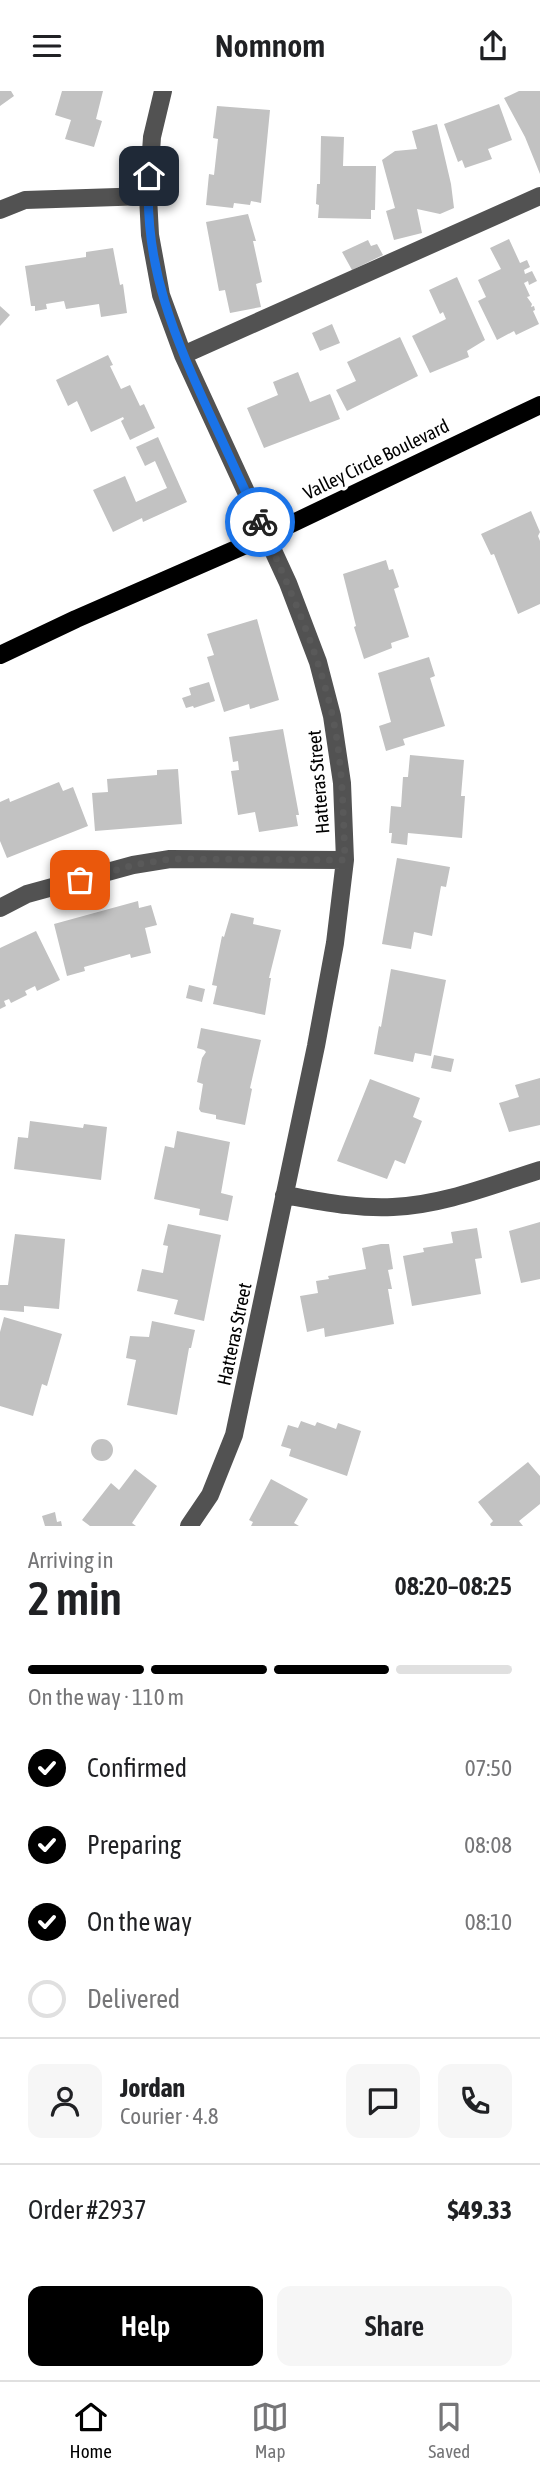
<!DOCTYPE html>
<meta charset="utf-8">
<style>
:root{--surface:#fff;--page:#f6f6f6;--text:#202124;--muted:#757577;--line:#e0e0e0;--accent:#000}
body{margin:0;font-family:"Asap Condensed",sans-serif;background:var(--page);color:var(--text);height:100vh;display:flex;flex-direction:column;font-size:26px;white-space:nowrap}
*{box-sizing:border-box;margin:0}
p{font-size:23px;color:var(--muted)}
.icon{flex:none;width:38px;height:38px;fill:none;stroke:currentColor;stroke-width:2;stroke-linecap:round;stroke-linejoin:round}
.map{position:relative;height:1435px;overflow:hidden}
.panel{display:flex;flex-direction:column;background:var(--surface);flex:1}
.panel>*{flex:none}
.pin{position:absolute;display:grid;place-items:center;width:60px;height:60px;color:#fff;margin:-30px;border-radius:14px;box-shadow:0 4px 10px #0006}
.courier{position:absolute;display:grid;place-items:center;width:70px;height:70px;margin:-35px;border:5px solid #1a73e8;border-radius:50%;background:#fff;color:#222;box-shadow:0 2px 9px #0007}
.head em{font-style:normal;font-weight:600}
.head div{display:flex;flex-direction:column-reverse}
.head{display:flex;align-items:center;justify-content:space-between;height:119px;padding:0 28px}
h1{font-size:46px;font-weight:600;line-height:52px}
.bar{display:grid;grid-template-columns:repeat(4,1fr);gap:10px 7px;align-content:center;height:84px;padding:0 28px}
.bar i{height:9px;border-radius:5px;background:var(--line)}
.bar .selected{background:var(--accent)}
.bar p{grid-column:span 4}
.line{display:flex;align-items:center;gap:18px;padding:0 28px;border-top:2px solid var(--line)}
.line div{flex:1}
.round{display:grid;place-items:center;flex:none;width:74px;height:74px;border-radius:14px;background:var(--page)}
ol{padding:0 28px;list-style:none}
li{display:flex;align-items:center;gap:21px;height:77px}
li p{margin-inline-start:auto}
li .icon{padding:7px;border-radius:50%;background:var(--accent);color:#fff;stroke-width:4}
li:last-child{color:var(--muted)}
li i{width:38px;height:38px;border:4px solid var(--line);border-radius:50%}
.action{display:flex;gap:14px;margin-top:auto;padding:14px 28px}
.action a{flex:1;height:80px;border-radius:14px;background:var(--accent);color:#fff;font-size:28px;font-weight:600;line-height:80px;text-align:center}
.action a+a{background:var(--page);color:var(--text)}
header{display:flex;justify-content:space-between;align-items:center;height:91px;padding:0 28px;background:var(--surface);font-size:32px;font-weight:600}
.tab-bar{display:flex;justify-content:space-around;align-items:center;height:98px;border-top:2px solid var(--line);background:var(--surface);font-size:19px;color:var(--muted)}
.tab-bar a{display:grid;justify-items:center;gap:4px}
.tab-bar .selected{color:var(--accent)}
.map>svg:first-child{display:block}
.building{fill:#c2c2c2}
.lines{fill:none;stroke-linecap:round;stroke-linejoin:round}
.minor{stroke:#525252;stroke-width:18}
.major{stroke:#000;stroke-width:18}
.done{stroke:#595959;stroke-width:7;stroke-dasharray:0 12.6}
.route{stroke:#1a73e8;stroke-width:9}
.labels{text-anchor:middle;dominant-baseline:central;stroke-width:7;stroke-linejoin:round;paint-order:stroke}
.street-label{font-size:19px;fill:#000;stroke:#fff}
</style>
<header><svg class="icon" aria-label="menu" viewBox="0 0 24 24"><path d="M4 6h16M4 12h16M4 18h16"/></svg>Nomnom<svg class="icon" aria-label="share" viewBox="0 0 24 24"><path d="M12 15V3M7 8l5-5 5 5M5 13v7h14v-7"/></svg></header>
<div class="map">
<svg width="540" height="1435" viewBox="0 0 540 1435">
<rect width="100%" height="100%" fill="#fff"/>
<path class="building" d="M0 0H11L14 5 0 15Z
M62 0H103L96 28 102 30 94 56 65 48 71 29 55 24Z
M519 0H540V83L525 46 504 7Z
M499 13 512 49 488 58 492 68 465 77 462 69 458 71 444 33Z
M217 15 270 19 261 112 251 110 250 114 234 112 233 117 206 114 209 83 214 84 218 48 213 47Z
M437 33 451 93 454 117 440 123 417 118 422 142 394 149 386 120 395 117 382 69 395 60 417 58 412 40Z
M321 45 344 46 343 75H376L375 119H371V128L318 127 319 114 316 113 317 93H320Z
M248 123 256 150H253L262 191 256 193 261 216 230 222 225 199 219 200 206 131Z
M509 148 520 172 527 169 530 176 524 179 525 183 532 180 537 190 529 194 528 190 524 192 530 205 527 206 532 213 531 216 534 215 535 219 533 220 539 233 516 244 514 240 497 249 478 210 486 206 478 189 501 178 490 157Z
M368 149 371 155 377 153 383 164 352 179 342 161Z
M113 157 120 194 123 193 127 222 101 226 99 213 66 218 64 210 46 213 47 218 35 220V215H31L25 175 86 166V161Z
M457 186 485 249 467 260 469 266 430 282 412 245 446 228 443 221 440 223 429 199Z
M0 215 10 224 0 235Z
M332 233 340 252 320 260 312 242Z
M400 246 418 285 347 320 336 299 356 290 347 271Z
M108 264 113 274 110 275 121 298 130 294 140 315 144 313 155 337 130 349 121 330 124 328 123 326 91 341 77 310 68 315 56 289Z
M298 281 310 311 330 303 340 328 264 357 247 317 278 304 273 291Z
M158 346 187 411 143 431 142 427 113 441 93 399 125 385 136 411 167 397 155 370 145 375 136 356Z
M531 420 540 441 538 445 540 450V513L518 523 494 463 491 464 481 443Z
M386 469 389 479 393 478 399 496 394 498 409 546 391 552 392 557 364 568 354 536 356 535 343 483Z
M257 528 279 609 250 618 249 613 224 621 207 566 214 564 207 543Z
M429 566 435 585 430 587 445 635 403 648 405 654 386 660 379 635 391 631 378 582Z
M209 591 215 610 194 617 193 615 186 617 182 607 191 604 189 597Z
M283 638 299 724H296L298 735 259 741 255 721 238 724 231 680 239 679 238 670 233 671 229 646Z
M410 664 464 669 461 705H465L462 747 408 742 407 754 391 752 392 742H389L391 715 401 716 403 686H408Z
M178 678 182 733 95 740 92 702 108 701 107 688 157 684V679Z
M59 691 63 700 73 696 88 735 7 767 0 750V711L9 707 10 711Z
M397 767 450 776 446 796 441 795 432 845 414 841 411 858 382 853Z
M138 810 139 817 151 814 157 834 145 837 151 862 131 867 130 863 84 876 85 880 67 885 54 833Z
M231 822 254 827 253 833 281 839 269 887H271L265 924 213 913 217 895 212 894 222 845 224 846Z
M36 840 60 889 37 900 35 895 25 900 27 904 11 912 9 908 4 910 6 915 0 918V857Z
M391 878 446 889 431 965 415 962 413 971 374 963 379 935 381 936Z
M189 894 205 898 202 911 186 907Z
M201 937 261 949 250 997 252 998 245 1034 216 1028V1024L201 1021 199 1018 203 993 197 991 202 967 206 961 204 959 197 957Z
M434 964 454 968 451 981 431 977Z
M540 987V1034L509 1041 499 1012 519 1006 515 994Z
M370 988 420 1007 413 1026 422 1030 405 1073 395 1069 387 1088 337 1070Z
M30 1030 83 1037 84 1033 107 1036 101 1089 14 1078 18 1046 28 1047Z
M177 1040 230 1051 221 1102 233 1105 228 1130 199 1124 200 1118 154 1108 165 1055 174 1057Z
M540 1131V1188L521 1192 509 1140Z
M168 1133 221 1144 204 1230 174 1223 178 1209 137 1200 142 1178 163 1182 168 1155 163 1154Z
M477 1137 482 1167 475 1168 481 1203 412 1215 403 1165 424 1161 423 1157 453 1152 451 1141Z
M15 1143 65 1148 59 1218 24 1215V1221L0 1219V1194H8Z
M381 1153H389L393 1178 388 1179 392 1198H388L394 1233 325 1246 324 1237 307 1241 300 1205 318 1202 316 1190 329 1188 328 1185 366 1178 362 1157Z
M4 1226 62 1243 47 1295 42 1293 33 1325 0 1315V1241Z
M152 1230 195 1239 191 1257H189L177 1324 127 1314 136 1269 126 1267 130 1245 149 1246Z
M301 1330 315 1335 317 1331 336 1338 338 1332 361 1340 347 1385 289 1365 291 1358 281 1355 288 1334 298 1337Z
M91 1359a11 11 0 1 1 22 0a11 11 0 1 1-22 0Z
M528 1371 540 1385V1413L519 1430 523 1435H491L490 1433 493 1430 478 1411Z
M135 1378 157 1395 132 1432 136 1435H90L82 1429 111 1392 119 1399Z
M271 1388 308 1408 294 1432 299 1435H251L253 1431 249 1429Z
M55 1421 57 1431 61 1430 62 1435H45L42 1425Z"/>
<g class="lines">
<path class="minor" d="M163 0 152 46 148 105 150 144 161 204 183 264 288 492 318 571 332 625 342 692 345 769 335 852 316 955 234 1344 210 1404 189 1435
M0 119 25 109 148 105
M183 264 540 105
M0 817 27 803 133 774 170 768 345 769
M284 1104C320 1110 356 1118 393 1116 443 1114 492 1094 540 1079"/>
<path class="major" d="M0 564 76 528 266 445 540 314"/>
</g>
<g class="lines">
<path class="done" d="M80 789 134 774 170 768 345 769C343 720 343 671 332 623 317 556 288 494 260 431"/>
<path class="route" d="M149 85C143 175 176 250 213 330 229 364 244 398 260 431"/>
</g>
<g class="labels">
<g class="street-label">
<text transform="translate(376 368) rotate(-26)">Valley Circle Boulevard</text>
<text transform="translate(318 691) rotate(-95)">Hatteras Street</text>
<text transform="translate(234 1243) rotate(-78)">Hatteras Street</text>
</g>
</g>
</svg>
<div class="pin" style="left:80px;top:789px;background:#ea580c"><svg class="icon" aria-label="bag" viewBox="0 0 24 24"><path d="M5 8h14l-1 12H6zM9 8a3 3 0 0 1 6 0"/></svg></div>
<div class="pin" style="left:149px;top:85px;background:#1f2937"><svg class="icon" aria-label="home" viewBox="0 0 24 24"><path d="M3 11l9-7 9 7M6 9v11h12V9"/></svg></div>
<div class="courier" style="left:260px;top:431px"><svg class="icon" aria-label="bike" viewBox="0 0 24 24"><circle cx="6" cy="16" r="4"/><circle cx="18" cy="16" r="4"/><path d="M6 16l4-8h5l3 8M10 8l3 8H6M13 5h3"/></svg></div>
</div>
<section class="panel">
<div class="head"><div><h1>2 min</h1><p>Arriving in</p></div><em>08:20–08:25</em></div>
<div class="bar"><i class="selected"></i><i class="selected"></i><i class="selected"></i><i></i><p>On the way · 110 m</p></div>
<ol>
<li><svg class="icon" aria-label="check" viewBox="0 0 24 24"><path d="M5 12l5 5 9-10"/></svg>Confirmed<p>07:50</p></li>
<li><svg class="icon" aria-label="check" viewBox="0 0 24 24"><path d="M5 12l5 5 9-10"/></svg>Preparing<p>08:08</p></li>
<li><svg class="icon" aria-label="check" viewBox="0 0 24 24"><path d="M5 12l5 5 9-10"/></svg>On the way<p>08:10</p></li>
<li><i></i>Delivered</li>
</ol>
<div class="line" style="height:126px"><a class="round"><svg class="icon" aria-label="person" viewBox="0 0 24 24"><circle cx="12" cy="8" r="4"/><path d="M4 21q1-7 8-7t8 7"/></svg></a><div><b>Jordan</b><p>Courier · 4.8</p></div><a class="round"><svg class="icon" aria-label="chat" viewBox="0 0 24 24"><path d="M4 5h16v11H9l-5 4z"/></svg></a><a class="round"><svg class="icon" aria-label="phone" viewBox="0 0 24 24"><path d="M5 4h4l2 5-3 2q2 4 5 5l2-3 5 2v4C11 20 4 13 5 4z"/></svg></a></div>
<div class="line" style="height:91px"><div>Order #2937</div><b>$49.33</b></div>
<div class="action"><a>Help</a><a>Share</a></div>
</section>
<nav class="tab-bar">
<a class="selected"><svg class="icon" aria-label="home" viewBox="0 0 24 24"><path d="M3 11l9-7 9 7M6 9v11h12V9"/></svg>Home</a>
<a><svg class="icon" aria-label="map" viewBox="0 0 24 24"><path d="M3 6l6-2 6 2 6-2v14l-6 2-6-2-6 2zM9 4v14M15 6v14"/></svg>Map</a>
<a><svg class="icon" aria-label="saved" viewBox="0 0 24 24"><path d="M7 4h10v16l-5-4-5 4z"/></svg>Saved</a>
</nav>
